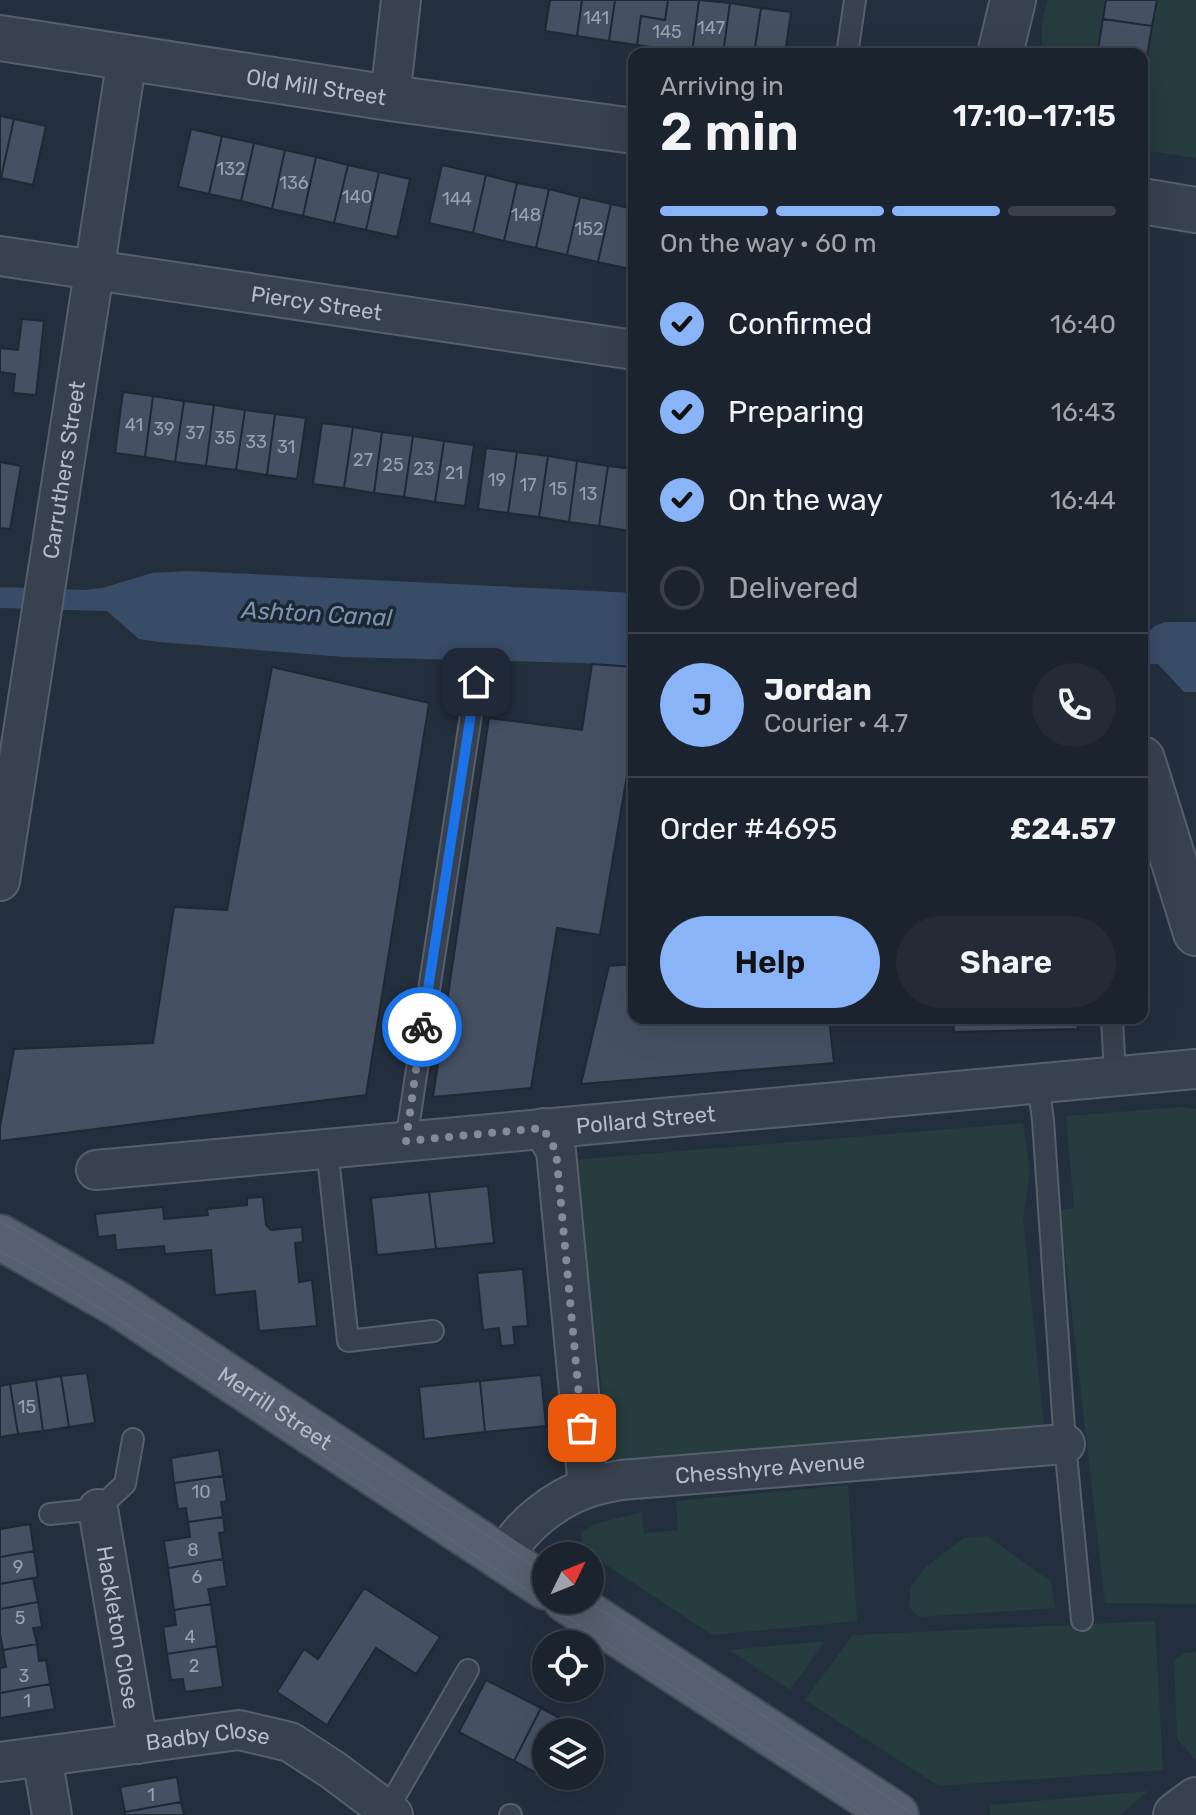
<!DOCTYPE html>
<meta charset="utf-8">
<style>
:root{--surface:#1b232e;--page:#242b36;--text:#f1f3f6;--muted:#a0a4aa;--line:#39404a;--accent:#8ab4f8}
body{margin:0;font-family:Rubik,sans-serif;background:var(--page);color:var(--text);height:100vh;display:flex;flex-direction:column;font-size:30px;white-space:nowrap}
*{box-sizing:border-box;margin:0}
p{font-size:26px;color:var(--muted)}
.icon{flex:none;width:44px;height:44px;fill:none;stroke:currentColor;stroke-width:2;stroke-linecap:round;stroke-linejoin:round}
.map{position:relative;flex:1;overflow:hidden}
.panel{position:absolute;left:628px;top:48px;width:520px;height:976px;display:flex;flex-direction:column;background:var(--surface);border-radius:16px;box-shadow:0 8px 32px #0002,0 0 0 2px var(--line)}
.panel>*{flex:none}
.needle{width:52px;rotate:47deg}
.tools{position:absolute;left:532px;top:1542px;display:grid;gap:16px}
.tools a{display:grid;place-items:center;width:72px;height:72px;border-radius:50%;background:var(--surface);box-shadow:0 8px 32px #0002,0 0 0 2px var(--line);font-size:40px}
.pin{position:absolute;display:grid;place-items:center;width:68px;height:68px;color:#fff;margin:-34px;border-radius:16px;box-shadow:0 4px 12px #0006}
.courier{position:absolute;display:grid;place-items:center;width:80px;height:80px;margin:-40px;border:6px solid #1a73e8;border-radius:50%;background:#fff;color:#222;box-shadow:0 2px 10px #0007}
.headline em{font-style:normal;font-weight:600}
.headline div{display:flex;flex-direction:column-reverse}
.headline{display:flex;align-items:center;justify-content:space-between;height:136px;padding:0 32px}
h1{font-size:52px;font-weight:600;line-height:60px}
.bar{display:grid;grid-template-columns:repeat(4,1fr);gap:12px 8px;align-content:center;height:96px;padding:0 32px}
.bar i{height:10px;border-radius:6px;background:var(--line)}
.bar .selected{background:var(--accent)}
.bar p{grid-column:span 4}
.line{display:flex;align-items:center;gap:20px;padding:0 32px;border-top:2px solid var(--line)}
.line div{flex:1}
.round{display:grid;place-items:center;flex:none;width:84px;height:84px;border-radius:42px;background:var(--page)}
ol{padding:0 32px;list-style:none}
li{display:flex;align-items:center;gap:24px;height:88px}
li p{margin-inline-start:auto}
li .icon{padding:8px;border-radius:50%;background:var(--accent);color:#111;stroke-width:4}
li:last-child{color:var(--muted)}
li i{width:44px;height:44px;border:4px solid var(--line);border-radius:50%}
.cta{display:flex;gap:16px;margin-top:auto;padding:16px 32px}
.cta a{flex:1;height:92px;border-radius:48px;background:var(--accent);color:#111;font-size:32px;font-weight:600;line-height:92px;text-align:center}
.cta a+a{background:var(--page);color:var(--text)}
.map>svg:first-child{display:block}
.green{fill:#263c3f}
.water{fill:#394c67}
.building{fill:#455162;stroke:#1f2835;stroke-width:2}
.lines{fill:none;stroke-linecap:round;stroke-linejoin:round}
.service-casing{stroke:#565f6c;stroke-width:24}
.minor-casing{stroke:#565f6c;stroke-width:42}
.tertiary-casing{stroke:#565f6c;stroke-width:48}
.primary-casing{stroke:#414a57;stroke-width:48}
.service{stroke:#38414e;stroke-width:20}
.minor{stroke:#38414e;stroke-width:38}
.tertiary{stroke:#38414e;stroke-width:44}
.primary{stroke:#56606e;stroke-width:44}
.tram{stroke:#5a6575;stroke-width:2}
.done{stroke:#828b98;stroke-width:8;stroke-dasharray:0 14.4}
.route{stroke:#1a73e8;stroke-width:10}
.labels{text-anchor:middle;dominant-baseline:central;stroke-width:7;stroke-linejoin:round;paint-order:stroke}
.number-label{font-size:18px;fill:#98a1af}
.street-label{font-size:22px;fill:#b4bcc9;stroke:#1d2633}
.water-label{font-size:24px;font-style:italic;fill:#7c92b1;stroke:#1d2633}
</style>
<div class="map">
<svg width="1196" height="1815" viewBox="0 0 1196 1815">
<rect width="100%" height="100%" fill="#242f3e"/>
<path class="green" d="M1047 0H1106L1098 49 1129 54H1042V24Z
M1157 0H1196V158L1142 150V105L1147 73 1142 71V56H1147Z
M1182 1107 1196 1109V1604L1105 1603 1060 1210 1074 1208 1066 1116Z
M1023 1123 1030 1171 1023 1218 1044 1427 612 1465 572 1160Z
M848 1485 857 1621 712 1635 581 1548 582 1532 595 1524 642 1512 644 1533 678 1530 676 1501Z
M987 1536 1051 1582 1055 1608 919 1617 909 1607 911 1586 926 1567 964 1538Z
M1155 1621 1163 1770 939 1786 805 1700 853 1635Z
M825 1641 790 1690 729 1650Z
M1196 1652V1759L1195 1760 1177 1738 1174 1661 1185 1653Z
M1148 1791 1120 1815H990V1805Z"/>
<path class="water" d="M189 571 634 593V667L583 663 344 657 159 642 139 639 107 611 0 608V587L84 590 102 588 152 573Z
M1165 622H1196V692H1184L1158 664H1142V637L1155 626Z"/>
<path class="building" d="M550 0H582L577 36 545 31Z
M582 0H615L609 41 577 36Z
M615 0H668L665 20 641 16 637 45 609 41Z
M668 0H699L692 53 637 45 641 16 665 20Z
M699 0 730 3 723 54 692 53Z
M1106 0H1157L1152 26 1103 19Z
M730 3 761 8 754 54H723Z
M761 8 791 12 785 54H754Z
M1103 19 1152 26 1147 57 1142 56V54H1129L1098 49Z
M0 116 14 119 1 178 0 177Z
M14 119 46 126 33 185 1 178Z
M191 129 222 136 209 194 178 187Z
M222 136 254 143 241 201 209 194Z
M254 143 285 150 272 209 241 201Z
M285 150 316 157 303 216 272 209Z
M316 157 348 165 334 223 303 216Z
M348 165 379 172 366 230 334 223Z
M442 165 486 175 473 233 429 223Z
M379 172 410 179 397 237 366 230Z
M486 175 517 183 504 241 473 233Z
M517 183 549 189 536 248 504 241Z
M549 189 580 197 567 255 536 248Z
M580 197 611 204 598 262 567 255Z
M611 204 634 209V250L630 269 598 262Z
M22 319 44 321 36 395 13 393 15 374 0 372V348L18 350Z
M123 392 153 396 145 457 115 453Z
M153 396 184 401 175 462 145 457Z
M184 401 214 405 206 466 175 462Z
M214 405 245 410 236 470 206 466Z
M245 410 275 414 267 475 236 470Z
M275 414 306 418 297 479 267 475Z
M322 423 353 427 344 488 313 484Z
M353 427 382 432 374 493 344 488Z
M382 432 413 436 404 497 374 493Z
M413 436 444 441 435 502 404 497Z
M444 441 474 445 465 506 435 502Z
M486 448 517 452 508 513 478 509Z
M517 452 548 456 539 517 508 513Z
M548 456 577 461 569 522 539 517Z
M577 461 608 466 599 526 569 522Z
M0 462 21 466 10 529 0 528Z
M608 466 634 469V502L630 531 599 526Z
M592 664 634 667V734L600 935 557 928 531 1088 433 1097 489 718 582 730Z
M272 667 429 703 366 1095 0 1141V1127L14 1049 153 1043 174 907 227 910Z
M634 964V1018H829L834 1063 581 1084 609 966Z
M953 1018H1076L1078 1029 954 1032Z
M488 1186 494 1243 436 1249 429 1192Z
M429 1192 436 1249 377 1255 371 1198Z
M263 1197 266 1225 271 1230 302 1227 303 1242 295 1243 299 1282 312 1280 317 1326 259 1331 255 1291 215 1295 211 1250 165 1254 164 1246 116 1250 115 1235 98 1237 95 1214 163 1207 164 1219 208 1215 207 1209 247 1205V1198Z
M523 1269 528 1326 513 1327 515 1345 501 1346 499 1328 483 1330 477 1273Z
M87 1373 95 1423 69 1427 61 1376Z
M541 1375 546 1426 485 1432 480 1381Z
M61 1376 69 1427 43 1431 36 1380Z
M36 1380 43 1431 18 1434 10 1384Z
M480 1381 485 1432 424 1439 419 1387Z
M10 1384 18 1434 0 1437V1386Z
M219 1450 223 1476 174 1483 171 1458Z
M223 1476 227 1501 221 1502 223 1517 188 1522 186 1508 178 1509 174 1483Z
M223 1517 225 1532 219 1533 223 1559 168 1568 164 1541 190 1537 188 1522Z
M30 1524 34 1551 0 1557V1529Z
M34 1551 38 1577 0 1584V1557Z
M223 1559 227 1586 208 1589 211 1604 174 1610 168 1568Z
M33 1578 38 1602 0 1609V1584Z
M364 1588 440 1637 416 1674 376 1648 327 1725 277 1692 304 1649 318 1659Z
M38 1602 42 1627 33 1628 37 1644 3 1650 0 1634V1609Z
M211 1604 217 1646 167 1654 163 1627 176 1625 174 1610Z
M37 1644 39 1661 46 1660 50 1684 0 1693V1668L6 1667 3 1650Z
M217 1646 223 1687 185 1692 183 1679 171 1680 167 1654Z
M486 1680 541 1708 514 1761 459 1732Z
M50 1684 55 1709 0 1718V1693Z
M541 1708 586 1732H546V1776H575L568 1790 514 1761Z
M177 1777 181 1802 125 1812 120 1787Z
M181 1802 184 1815H125V1812Z"/>
<g class="lines">
<defs>
<path id="service" d="M847 54 855 0
M1112 1018 1115 1076
M1038 1083 1043 1120 1065 1444 1082 1620
M406 1141 476 682
M327 1148 348 1341 433 1331
M50 1514 98 1509 125 1484 133 1439
M387 1810 468 1670
M510 1815H511"/>
<g id="minor">
<path d="M390 98 401 0"/>
<path id="s1" d="M0 256 634 350"/>
<path id="s2" d="M0 881 127 58"/>
<path d="M543 1128 556 1151 588 1487"/>
<path id="s3" d="M96 1170 1196 1069"/>
<path id="s4" d="M98 1509 138 1744"/>
<path id="s5" d="M503 1558C521 1526 554 1499 590 1487 600 1484 611 1482 621 1480L1065 1444"/>
<path d="M42 1757 52 1815"/>
<path id="s6" d="M0 1762 239 1730 290 1742 333 1770 393 1815"/>
</g>
<g id="tertiary">
<path id="s7" d="M0 38 390 98 634 131"/>
<path d="M1000 54 1013 0"/>
<path d="M1142 201 1196 210"/>
<path d="M1142 759 1196 933"/>
<path d="M1176 1815 1196 1800"/>
</g>
<g id="primary">
<path id="s8" d="M0 1237 119 1305 546 1587"/>
<path d="M566 1600 896 1815"/>
</g>
</defs>
<use href="#service" class="service-casing"/>
<use href="#minor" class="minor-casing"/>
<use href="#tertiary" class="tertiary-casing"/>
<use href="#primary" class="primary-casing"/>
<use href="#service" class="service"/>
<use href="#minor" class="minor"/>
<use href="#tertiary" class="tertiary"/>
<use href="#primary" class="primary"/>
<path class="tram" d="M0 1222 24 1235 546 1574
M0 1251C104 1305 200 1374 297 1438 488 1563 676 1692 868 1815
M586 1600 915 1815"/>
</g>
<g class="lines">
<path class="done" d="M422 1027 406 1141 543 1128 556 1151 582 1428"/>
<path class="route" d="M422 1027 476 682"/>
</g>
<g class="labels">
<g class="number-label">
<text x="596" y="18">141</text>
<text x="711" y="28">147</text>
<text x="667" y="32">145</text>
<text x="231" y="169">132</text>
<text x="294" y="183">136</text>
<text x="357" y="197">140</text>
<text x="457" y="199">144</text>
<text x="526" y="215">148</text>
<text x="589" y="229">152</text>
<text x="134" y="425">41</text>
<text x="164" y="429">39</text>
<text x="195" y="433">37</text>
<text x="225" y="438">35</text>
<text x="256" y="442">33</text>
<text x="286" y="447">31</text>
<text x="363" y="460">27</text>
<text x="393" y="465">25</text>
<text x="424" y="469">23</text>
<text x="454" y="473">21</text>
<text x="497" y="480">19</text>
<text x="528" y="485">17</text>
<text x="558" y="489">15</text>
<text x="588" y="494">13</text>
<text x="27" y="1407">15</text>
<text x="201" y="1492">10</text>
<text x="193" y="1550">8</text>
<text x="18" y="1567">9</text>
<text x="197" y="1577">6</text>
<text x="20" y="1618">5</text>
<text x="190" y="1637">4</text>
<text x="194" y="1666">2</text>
<text x="24" y="1676">3</text>
<text x="27" y="1701">1</text>
<text x="151" y="1795">1</text>
</g>
<g class="street-label">
<text stroke="none"><textPath href="#s7" startOffset="320">Old Mill Street</textPath></text>
<text stroke="none"><textPath href="#s1" startOffset="320">Piercy Street</textPath></text>
<text stroke="none"><textPath href="#s2" startOffset="416">Carruthers Street</textPath></text>
<text stroke="none"><textPath href="#s3" startOffset="552">Pollard Street</textPath></text>
<text stroke="none"><textPath href="#s8" startOffset="324">Merrill Street</textPath></text>
<text stroke="none"><textPath href="#s5" startOffset="296">Chesshyre Avenue</textPath></text>
<text stroke="none"><textPath href="#s4" startOffset="120">Hackleton Close</textPath></text>
<text stroke="none"><textPath href="#s6" startOffset="210">Badby Close</textPath></text>
</g>
<g class="water-label">
<text transform="translate(317 614) rotate(3)">Ashton Canal</text>
</g>
</g>
</svg>
<div class="tools">
<a><svg class="needle" viewBox="-14 -14 28 28"><path d="M0-13l5 13h-10z" fill="#e53935"/><path d="M0 13l5-13h-10z" fill="#a0a4aa"/></svg></a>
<a><svg class="icon" aria-label="locate" viewBox="0 0 24 24"><circle cx="12" cy="12" r="6"/><path d="M12 2v4M12 18v4M2 12h4M18 12h4"/></svg></a>
<a><svg class="icon" aria-label="layers" viewBox="0 0 24 24"><path d="M12 4l9 5-9 5-9-5zM3 14l9 5 9-5"/></svg></a>
</div>
<div class="pin" style="left:582px;top:1428px;background:#ea580c"><svg class="icon" aria-label="bag" viewBox="0 0 24 24"><path d="M5 8h14l-1 12H6zM9 8a3 3 0 0 1 6 0"/></svg></div>
<div class="pin" style="left:476px;top:682px;background:#1f2937"><svg class="icon" aria-label="home" viewBox="0 0 24 24"><path d="M3 11l9-7 9 7M6 9v11h12V9"/></svg></div>
<div class="courier" style="left:422px;top:1027px"><svg class="icon" aria-label="bike" viewBox="0 0 24 24"><circle cx="6" cy="16" r="4"/><circle cx="18" cy="16" r="4"/><path d="M6 16l4-8h5l3 8M10 8l3 8H6M13 5h3"/></svg></div>
<section class="panel">
<div class="headline"><div><h1>2 min</h1><p>Arriving in</p></div><em>17:10–17:15</em></div>
<div class="bar"><i class="selected"></i><i class="selected"></i><i class="selected"></i><i></i><p>On the way · 60 m</p></div>
<ol>
<li><svg class="icon" aria-label="check" viewBox="0 0 24 24"><path d="M5 12l5 5 9-10"/></svg>Confirmed<p>16:40</p></li>
<li><svg class="icon" aria-label="check" viewBox="0 0 24 24"><path d="M5 12l5 5 9-10"/></svg>Preparing<p>16:43</p></li>
<li><svg class="icon" aria-label="check" viewBox="0 0 24 24"><path d="M5 12l5 5 9-10"/></svg>On the way<p>16:44</p></li>
<li><i></i>Delivered</li>
</ol>
<div class="line" style="height:144px"><b class="round" style="background:var(--accent);color:#111">J</b><div><b>Jordan</b><p>Courier · 4.7</p></div><a class="round"><svg class="icon" aria-label="phone" viewBox="0 0 24 24"><path d="M5 4h4l2 5-3 2q2 4 5 5l2-3 5 2v4C11 20 4 13 5 4z"/></svg></a></div>
<div class="line" style="height:104px"><div>Order #4695</div><b>£24.57</b></div>
<div class="cta"><a>Help</a><a>Share</a></div>
</section>
</div>
